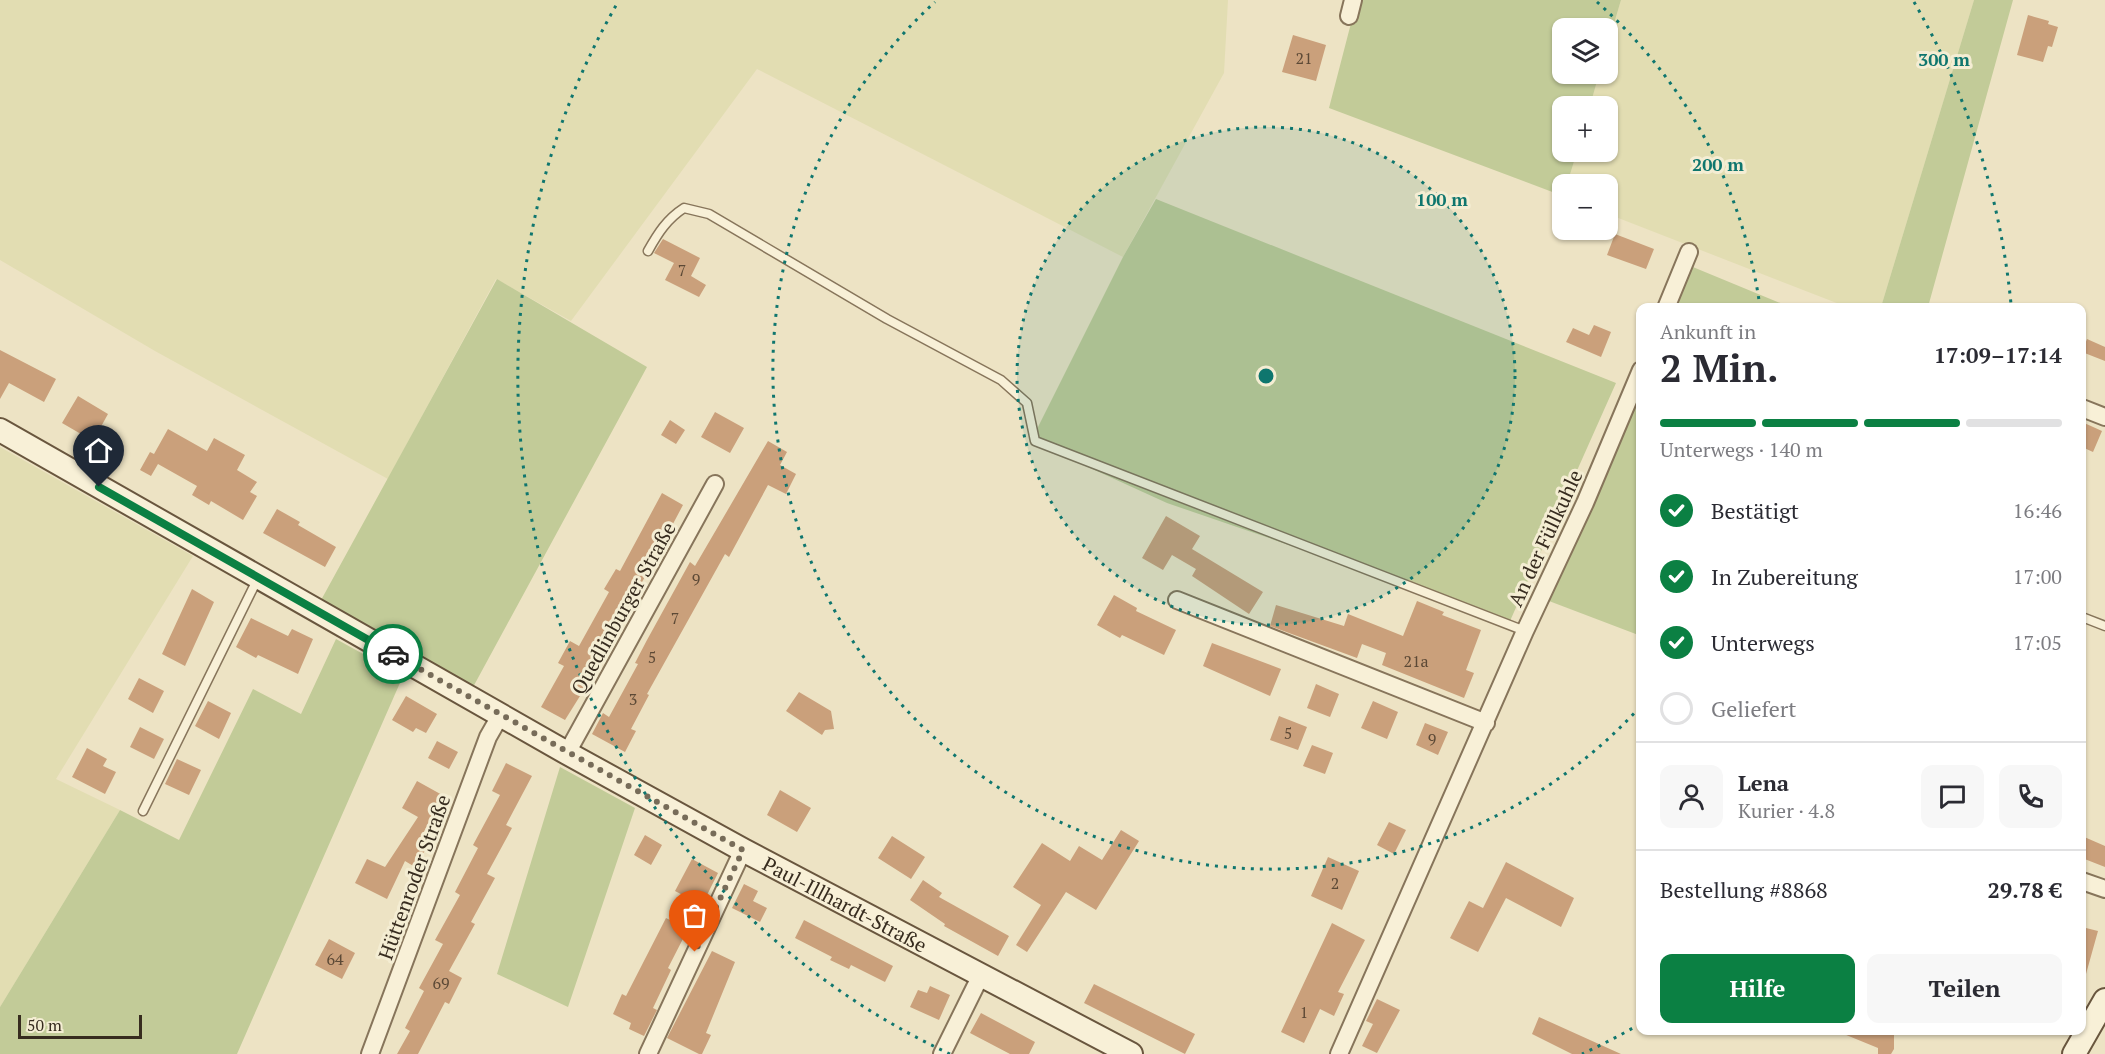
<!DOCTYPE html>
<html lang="de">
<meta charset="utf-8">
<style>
:root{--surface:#fff;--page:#f7f7f7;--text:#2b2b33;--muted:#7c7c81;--line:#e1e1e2;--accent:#0b8043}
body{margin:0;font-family:"PT Serif",serif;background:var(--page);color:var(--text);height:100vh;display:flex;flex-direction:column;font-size:22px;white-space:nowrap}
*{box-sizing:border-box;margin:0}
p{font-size:20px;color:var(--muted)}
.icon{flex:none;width:33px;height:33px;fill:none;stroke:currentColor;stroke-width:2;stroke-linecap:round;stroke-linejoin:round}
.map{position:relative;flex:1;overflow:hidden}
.details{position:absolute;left:1636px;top:303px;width:450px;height:732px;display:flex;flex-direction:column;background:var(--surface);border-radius:12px;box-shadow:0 2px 4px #0004}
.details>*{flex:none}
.controls{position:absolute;left:1552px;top:18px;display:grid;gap:12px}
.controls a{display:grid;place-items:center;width:66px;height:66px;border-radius:12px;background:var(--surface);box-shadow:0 2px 4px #0004;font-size:30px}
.scale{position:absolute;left:18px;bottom:15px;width:124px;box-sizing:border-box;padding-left:6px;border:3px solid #372c1f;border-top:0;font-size:16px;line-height:21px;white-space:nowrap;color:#372c1f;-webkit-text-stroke:4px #f4edd3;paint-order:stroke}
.pin{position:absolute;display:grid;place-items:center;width:51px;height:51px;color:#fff;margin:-62px -26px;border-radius:50% 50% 50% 0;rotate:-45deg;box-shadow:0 0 6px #0007}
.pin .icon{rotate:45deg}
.courier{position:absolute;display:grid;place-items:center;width:60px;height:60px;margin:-30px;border:4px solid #0b8043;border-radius:50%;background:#fff;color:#222;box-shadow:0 2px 8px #0007}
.headline em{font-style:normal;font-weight:600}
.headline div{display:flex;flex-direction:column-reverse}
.headline{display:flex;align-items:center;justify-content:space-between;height:102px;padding:0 24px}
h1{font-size:39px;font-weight:600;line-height:45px}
.bar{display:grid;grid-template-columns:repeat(4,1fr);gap:9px 6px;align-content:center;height:72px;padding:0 24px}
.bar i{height:8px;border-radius:4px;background:var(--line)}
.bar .selected{background:var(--accent)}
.bar p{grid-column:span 4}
.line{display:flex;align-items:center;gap:15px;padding:0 24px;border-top:2px solid var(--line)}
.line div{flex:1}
.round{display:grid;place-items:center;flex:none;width:63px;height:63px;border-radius:12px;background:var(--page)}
ol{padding:0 24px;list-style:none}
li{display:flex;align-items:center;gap:18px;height:66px}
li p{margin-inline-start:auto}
li .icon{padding:6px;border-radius:50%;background:var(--accent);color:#fff;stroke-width:4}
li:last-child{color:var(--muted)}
li i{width:33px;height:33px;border:3px solid var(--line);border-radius:50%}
.primary-button{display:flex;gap:12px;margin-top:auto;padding:12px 24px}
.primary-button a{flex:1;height:69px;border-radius:12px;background:var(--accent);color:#fff;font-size:24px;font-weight:600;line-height:69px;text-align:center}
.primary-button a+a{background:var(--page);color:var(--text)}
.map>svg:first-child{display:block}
.farmland{fill:#e2ddb2}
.green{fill:#c2cb98}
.building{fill:#caa07b}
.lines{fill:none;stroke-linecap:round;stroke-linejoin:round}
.lane-casing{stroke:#87755b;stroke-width:11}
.street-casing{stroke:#87755b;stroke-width:20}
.secondary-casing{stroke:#69563e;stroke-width:26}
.lane{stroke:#f8f0d7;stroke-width:8}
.street{stroke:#f8f0d7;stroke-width:16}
.secondary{stroke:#f8f0d7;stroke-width:22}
.done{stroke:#776c59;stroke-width:6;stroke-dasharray:0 10.8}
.route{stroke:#0b8043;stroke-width:8}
.ring{fill:none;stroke:#0f766e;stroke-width:3;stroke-dasharray:3 6}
.labels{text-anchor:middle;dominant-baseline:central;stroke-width:6;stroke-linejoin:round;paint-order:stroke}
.number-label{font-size:16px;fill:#5c4936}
.street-label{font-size:20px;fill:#372c1f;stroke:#f4edd3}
.centre{fill:#0f766e;stroke:#f4edd3;stroke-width:3}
.ring-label{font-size:18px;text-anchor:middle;font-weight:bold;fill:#0f766e;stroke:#f4edd3;stroke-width:6;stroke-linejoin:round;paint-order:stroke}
</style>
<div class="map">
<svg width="2105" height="1054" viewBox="0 0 2105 1054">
<rect width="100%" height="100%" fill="#ede3c4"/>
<path class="farmland" d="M0 0H1228L1224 73 1123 257 757 69 571 321 496 279 388 479 155 351 0 260Z
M1621 0H1974L1881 307H1847L1608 214V184H1567L1577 152H1608V106H1590L1599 74H1608V44Z
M0 447 193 556 56 779 120 810 0 1007Z"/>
<path class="green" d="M1357 0H1621L1608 44V28H1563V74H1599L1590 106H1563V152H1577L1567 184H1563V196L1329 108Z
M1974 0H2013L1928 307H1881Z
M1156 199 1616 383 1510 621 1167 503 1031 441 1123 257Z
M1688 265 1790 307 1670 308Z
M497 279 647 367 472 689 320 602Z
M1641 379V636L1549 601Z
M336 639 403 676 237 1054H0V1007L120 810 179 840 253 689 301 714Z
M560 767 635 808 568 1007 497 974Z"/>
<path class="building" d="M2028 15 2049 21 2048 24 2058 27 2052 47 2048 46 2043 62 2017 55Z
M1293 35 1326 45 1316 81 1282 72Z
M1615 234 1654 249 1646 269 1607 255Z
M663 239 700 258 691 276 706 285 699 297 665 280 674 263 654 253Z
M1594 325 1611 332 1601 357 1566 342 1573 328 1589 335Z
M2087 339 2105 347V361L2082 352Z
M0 350 56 379 44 402 9 383 0 399Z
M78 396 108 414 93 441 62 423Z
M715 412 744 428 730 453 701 437Z
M670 420 685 430 676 444 661 435Z
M2082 422 2102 431 2093 452 2082 447Z
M168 429 207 451 214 438 245 455 237 470 257 482 250 492 257 496 243 520 211 501 209 505 192 495 197 486 158 464 151 476 140 470 150 452 154 454Z
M768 441 787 452 780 465 796 474 786 494 768 485 729 557 725 554 647 694 649 695 631 729 636 731 625 752 592 734 603 713 609 717 638 664 635 663 647 640 690 562 695 566Z
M662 493 683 505 590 680 565 720 541 707 564 666 558 663 570 641 579 646 609 592 604 589 616 569 620 571Z
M277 509 300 522 298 525 336 547 325 567 263 533Z
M1166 516 1200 536 1192 549 1263 592 1249 614 1192 576 1196 569 1172 555 1163 570 1142 558Z
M192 589 214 602 185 666 162 654Z
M1114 595 1137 608 1136 611 1176 630 1164 655 1122 635 1120 638 1097 625Z
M1417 601 1444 612 1442 615 1481 630 1466 670 1474 673 1464 698 1382 665 1386 653 1362 644 1357 658 1270 626 1276 605 1344 626 1348 614 1403 636Z
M251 618 288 636 292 629 313 639 298 674 258 655 256 658 236 647Z
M1212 643 1281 669 1270 696 1203 666Z
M139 678 164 691 153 713 128 699Z
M1316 684 1339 694 1330 717 1307 708Z
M799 692 831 711 834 729 825 730 822 735 786 711Z
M406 696 437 714 426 733 416 728 413 732 392 720Z
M208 701 231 713 219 739 195 726Z
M1373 701 1398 712 1387 739 1361 728Z
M1279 716 1307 727 1298 750 1270 740Z
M1425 723 1448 732 1438 755 1416 745Z
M140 727 164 739 154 759 130 747Z
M437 741 458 752 449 769 428 758Z
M1312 745 1333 753 1325 774 1303 766Z
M87 748 107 759 103 766 116 772 105 794 72 777Z
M177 759 201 770 189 795 165 784Z
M506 763 532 776 506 825 512 828 487 874 495 878 471 922 475 924 449 971 462 978 449 1004 445 1002 418 1054H397L410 1031 405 1028 424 991 419 988 443 944 435 940 460 895 455 892 478 848 473 845 500 795 492 791Z
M417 781 444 796 418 842 427 847 415 867 405 861 387 899 355 883 367 859 385 867 418 817 402 808Z
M780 790 811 808 797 832 767 815Z
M1389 822 1406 830 1394 854 1377 845Z
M1121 830 1139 841 1096 910 1066 892 1027 952 1016 945 1041 905 1013 887 1042 843 1070 861 1079 846 1102 860Z
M645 835 662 845 651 865 634 855Z
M892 836 925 857 911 879 878 858Z
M2082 836 2105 846V867L2082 858Z
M1328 857 1359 871 1342 910 1311 896Z
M692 859 718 873 702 905 675 891Z
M1506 862 1574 898 1561 927 1506 898 1478 952 1450 938 1469 901 1483 908Z
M923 880 942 893 939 897 1009 936 998 956 944 926 945 924 910 900Z
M744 884 758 891 753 901 767 908 760 922 732 908Z
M666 918 688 929 668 968 671 970 653 1008 657 1010 644 1036 629 1029 631 1023 613 1014 622 994 626 996Z
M804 920 893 966 885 982 851 965 849 969 830 960 832 957 795 938Z
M1332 923 1365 940 1338 992 1344 994 1334 1016 1320 1009 1304 1043 1281 1032Z
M2082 927 2098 931 2086 974 2082 973Z
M329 939 355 953 342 979 315 965Z
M712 951 735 962 706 1033 711 1035 702 1054H699L667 1038Z
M1094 984 1195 1034 1185 1054 1084 1003Z
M930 986 950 995 939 1020 910 1007 918 990 927 993Z
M1377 999 1400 1010 1377 1053 1362 1046 1373 1024 1366 1021Z
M981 1013 1035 1042 1029 1054H1010L970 1033Z
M1539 1017 1621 1054H1572L1532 1034Z
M1834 1030H1881L1894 1035V1049L1891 1054H1878V1048Z"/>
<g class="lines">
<defs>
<path id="lane" d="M648 251C658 233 667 219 684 208L709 214 887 319 1001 380 1027 403 1035 441 1525 631
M2082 617 2105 626
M143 811 258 578"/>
<path id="street" d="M1349 16 1353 0
M1666 308 1689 252
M2082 408 2105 417
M1177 600 1486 723
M567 753 715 484
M2082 881 2105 889
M370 1054 488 737 500 716
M648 1054 743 850
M942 1054 981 975
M1339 1054 1525 631 1585 503 1641 370"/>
<g id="secondary">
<path id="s1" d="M0 430 567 753 743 850 1131 1054"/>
<path d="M2074 1054 2105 1000"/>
</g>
</defs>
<use href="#lane" class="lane-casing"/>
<use href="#street" class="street-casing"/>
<use href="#secondary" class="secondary-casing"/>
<use href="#lane" class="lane"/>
<use href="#street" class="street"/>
<use href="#secondary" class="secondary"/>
</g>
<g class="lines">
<path class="done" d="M393 654 743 850 695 952"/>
<path class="route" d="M99 487 393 654"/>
</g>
<circle cx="1266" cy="376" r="249" fill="#0f766e" fill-opacity=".12"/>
<g class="ring">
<circle cx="1266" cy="376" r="249"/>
<path d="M1640 707A499 499 0 1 1 935 2M1597 2A499 499 0 0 1 1760 307"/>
<path d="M1640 1024A748 748 0 0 1 1582 1054M950 1054A748 748 0 0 1 618 2M1914 2A748 748 0 0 1 2011 304"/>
</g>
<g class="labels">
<g class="number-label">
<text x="1304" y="58">21</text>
<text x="682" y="270">7</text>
<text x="696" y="579">9</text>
<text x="675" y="618">7</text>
<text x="652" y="657">5</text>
<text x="1416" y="661">21a</text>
<text x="633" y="699">3</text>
<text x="1288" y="733">5</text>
<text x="1432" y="739">9</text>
<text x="1335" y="883">2</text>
<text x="335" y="959">64</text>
<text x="441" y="983">69</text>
<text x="1304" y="1012">1</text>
</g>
<g class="street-label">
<text transform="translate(1545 538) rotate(-65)">An der Füllkuhle</text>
<text transform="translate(623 608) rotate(-61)">Quedlinburger Straße</text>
<text transform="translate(414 877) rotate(-70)">Hüttenroder Straße</text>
<text stroke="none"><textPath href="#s1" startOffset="969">Paul-Illhardt-Straße</textPath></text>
</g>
</g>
<circle cx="1266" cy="376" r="9" class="centre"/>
<g class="ring-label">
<text x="1944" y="66">300 m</text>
<text x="1718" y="171">200 m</text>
<text x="1442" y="206">100 m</text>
</g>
</svg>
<div class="controls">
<a><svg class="icon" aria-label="layers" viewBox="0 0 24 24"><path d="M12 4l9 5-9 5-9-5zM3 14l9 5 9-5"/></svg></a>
<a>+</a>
<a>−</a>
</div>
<div class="scale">50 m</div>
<div class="pin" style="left:695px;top:952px;background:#ea580c"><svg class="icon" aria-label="bag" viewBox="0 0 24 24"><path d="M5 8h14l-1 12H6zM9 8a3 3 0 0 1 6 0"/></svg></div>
<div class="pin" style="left:99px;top:487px;background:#1f2937"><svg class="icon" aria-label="home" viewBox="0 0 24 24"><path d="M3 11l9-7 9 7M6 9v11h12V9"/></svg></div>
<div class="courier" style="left:393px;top:654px"><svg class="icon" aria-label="car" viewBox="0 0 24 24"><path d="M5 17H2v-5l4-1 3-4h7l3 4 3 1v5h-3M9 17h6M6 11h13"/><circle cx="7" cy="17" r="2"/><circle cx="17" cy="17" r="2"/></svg></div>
<section class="details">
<div class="headline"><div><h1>2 Min.</h1><p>Ankunft in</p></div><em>17:09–17:14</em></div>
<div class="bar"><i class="selected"></i><i class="selected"></i><i class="selected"></i><i></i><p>Unterwegs · 140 m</p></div>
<ol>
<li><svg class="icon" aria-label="check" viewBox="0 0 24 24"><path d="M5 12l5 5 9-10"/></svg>Bestätigt<p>16:46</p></li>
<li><svg class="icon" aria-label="check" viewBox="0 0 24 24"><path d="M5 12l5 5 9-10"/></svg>In Zubereitung<p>17:00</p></li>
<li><svg class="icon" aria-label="check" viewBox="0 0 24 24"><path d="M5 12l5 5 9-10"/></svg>Unterwegs<p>17:05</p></li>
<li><i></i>Geliefert</li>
</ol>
<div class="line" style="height:108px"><a class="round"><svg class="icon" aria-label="person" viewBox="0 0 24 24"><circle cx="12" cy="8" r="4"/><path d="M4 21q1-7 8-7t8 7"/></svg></a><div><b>Lena</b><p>Kurier · 4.8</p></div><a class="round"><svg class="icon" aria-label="chat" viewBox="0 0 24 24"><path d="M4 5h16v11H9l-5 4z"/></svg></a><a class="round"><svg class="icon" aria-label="phone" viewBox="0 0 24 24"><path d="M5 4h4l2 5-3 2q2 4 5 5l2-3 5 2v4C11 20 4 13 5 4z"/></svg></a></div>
<div class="line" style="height:78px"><div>Bestellung #8868</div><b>29.78 €</b></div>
<div class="primary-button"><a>Hilfe</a><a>Teilen</a></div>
</section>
</div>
